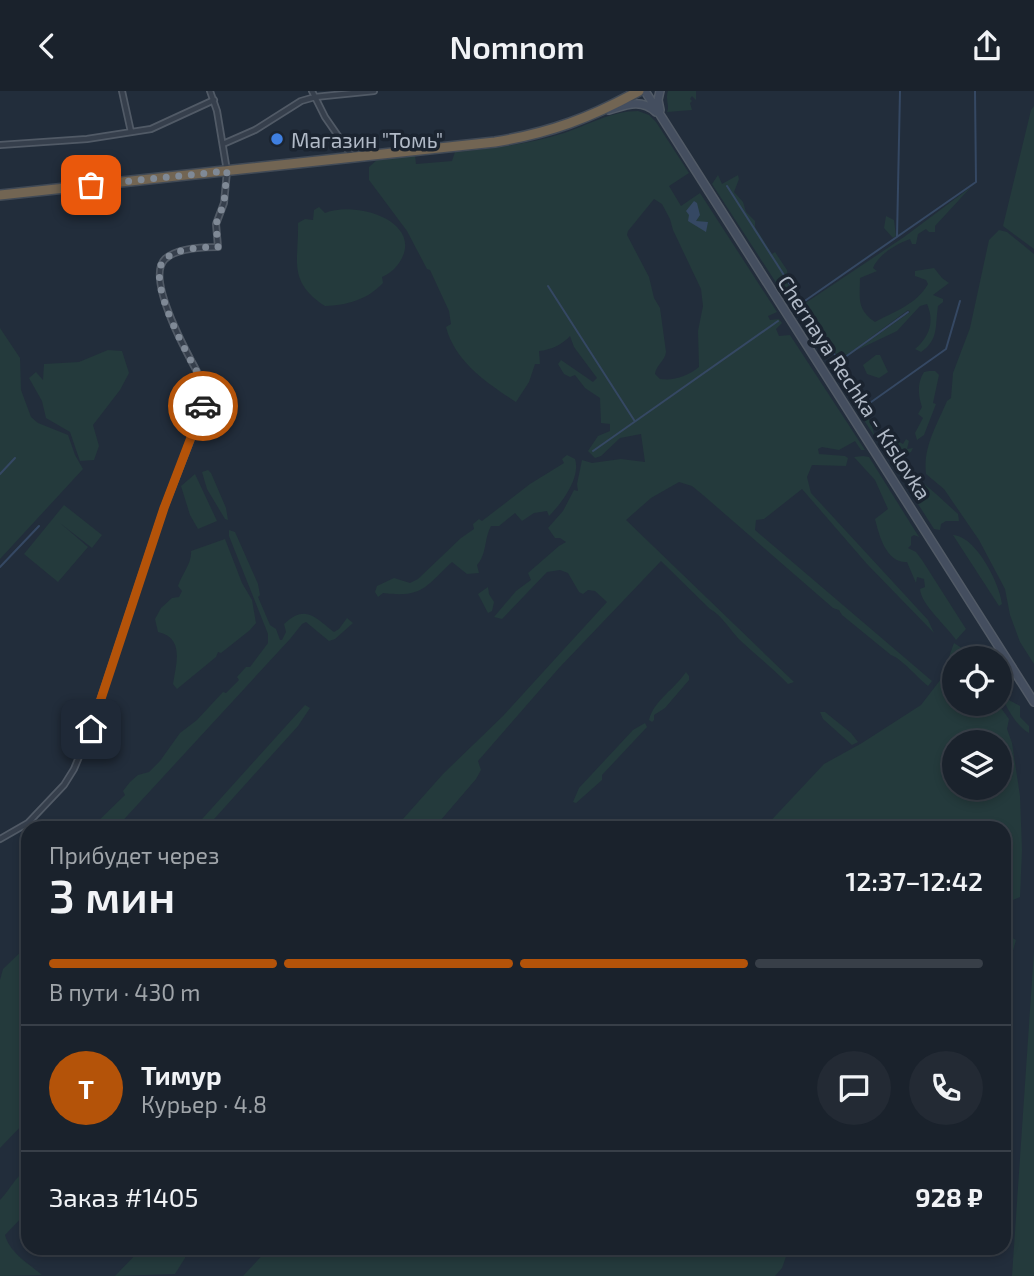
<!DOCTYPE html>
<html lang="ru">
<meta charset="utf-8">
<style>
:root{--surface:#1a222c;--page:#232a34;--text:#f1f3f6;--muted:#9fa4a9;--line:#383f48;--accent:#b45309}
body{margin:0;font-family:"Exo 2",sans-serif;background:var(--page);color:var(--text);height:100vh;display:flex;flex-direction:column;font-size:26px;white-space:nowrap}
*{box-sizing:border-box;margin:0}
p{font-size:23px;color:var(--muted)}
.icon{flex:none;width:38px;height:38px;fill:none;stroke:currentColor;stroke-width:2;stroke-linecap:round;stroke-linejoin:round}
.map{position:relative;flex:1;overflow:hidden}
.details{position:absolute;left:21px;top:730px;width:990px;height:434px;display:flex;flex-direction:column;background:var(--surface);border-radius:21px;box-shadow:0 4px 10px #0003,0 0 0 2px var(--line)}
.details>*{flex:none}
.fabs{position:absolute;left:942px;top:555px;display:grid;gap:14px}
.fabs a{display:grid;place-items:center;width:70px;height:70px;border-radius:50%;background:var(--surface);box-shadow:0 4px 10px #0003,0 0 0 2px var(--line);font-size:35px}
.pin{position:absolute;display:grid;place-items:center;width:60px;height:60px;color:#fff;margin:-30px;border-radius:14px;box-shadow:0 4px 10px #0006}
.courier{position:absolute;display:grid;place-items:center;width:70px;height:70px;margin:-35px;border:5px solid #b45309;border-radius:50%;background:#fff;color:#222;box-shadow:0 2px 9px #0007}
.summary em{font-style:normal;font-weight:600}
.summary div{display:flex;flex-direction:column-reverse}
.summary{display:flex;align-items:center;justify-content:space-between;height:119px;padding:0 28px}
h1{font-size:46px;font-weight:600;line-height:52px}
.bar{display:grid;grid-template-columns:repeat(4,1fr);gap:10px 7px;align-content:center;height:84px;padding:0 28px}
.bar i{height:9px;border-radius:5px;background:var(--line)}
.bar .active{background:var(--accent)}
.bar p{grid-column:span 4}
.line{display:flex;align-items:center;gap:18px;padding:0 28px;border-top:2px solid var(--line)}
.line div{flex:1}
.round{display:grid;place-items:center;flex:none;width:74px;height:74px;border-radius:37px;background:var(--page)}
header{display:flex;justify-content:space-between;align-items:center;height:91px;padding:0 28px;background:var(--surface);font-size:32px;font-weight:600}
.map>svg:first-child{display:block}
.green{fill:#243a3c;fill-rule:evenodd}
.water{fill:#354863}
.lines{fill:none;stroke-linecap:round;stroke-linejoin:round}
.stream{stroke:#354863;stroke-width:2}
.street-casing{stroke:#515a66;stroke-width:8}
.secondary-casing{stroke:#515a66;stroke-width:10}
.highway-casing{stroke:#414a56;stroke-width:12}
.street{stroke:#363f4c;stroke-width:4.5}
.secondary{stroke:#444e5f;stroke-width:7}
.highway{stroke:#726553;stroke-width:9}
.done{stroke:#7f8996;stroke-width:7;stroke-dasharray:0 12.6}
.route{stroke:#b45309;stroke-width:9}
.shop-dot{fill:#3f7fe0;stroke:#1b2430;stroke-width:2.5}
.labels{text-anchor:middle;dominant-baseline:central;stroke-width:7;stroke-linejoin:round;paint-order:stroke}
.poi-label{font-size:21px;fill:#b1bac7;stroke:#1b2430;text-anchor:start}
.street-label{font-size:21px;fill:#b1bac7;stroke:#1b2430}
</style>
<header><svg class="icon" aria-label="back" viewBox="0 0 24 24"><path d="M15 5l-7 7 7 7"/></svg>Nomnom<svg class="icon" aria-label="share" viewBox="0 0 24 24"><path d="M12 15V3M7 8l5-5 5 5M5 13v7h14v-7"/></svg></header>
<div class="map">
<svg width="1034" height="1185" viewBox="0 0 1034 1185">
<rect width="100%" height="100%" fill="#222d3b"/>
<path class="green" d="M668 0H696V9L692 5 690 8 692 10 690 12 692 19 667 21C670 15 665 9 668 0Z
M1034 15V158L1003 135 1031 19Z
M638 20 649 24 656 31 689 82 669 95 681 115 700 102 777 221 768 225 770 229 779 228 782 232 776 238 779 245 790 244 865 359H861L855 350 839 359 822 356 818 358 819 363 845 365 848 367 846 375 812 374 807 386 811 402 928 529 934 542 867 473 802 398 764 428 756 429 755 439 932 590 928 595C917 586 902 568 891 564L842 524 839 519 833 517 703 404 692 395 679 391 651 407 626 429 794 591 788 593C774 578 757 565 742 551 731 541 722 524 710 518L661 470 559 577 478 670 481 679 476 688 434 737H395L443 683 503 625 607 511 595 500 588 499 583 503 579 501 568 482 560 479 547 481 502 528 494 526 516 500 531 489 528 482 559 455 566 451 560 447H555L548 437 563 420 574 399 578 400 577 393 582 369 592 372 621 368 645 371 641 343 620 347 601 365 595 367 588 360 598 345 610 340V333L601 332 600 307 585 297 575 284 570 286 564 283 558 273 561 269 593 291 597 287 574 256 570 245C563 253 551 259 539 260L540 273H535L529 291 516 311C487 292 455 271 446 236L451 233 449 220 430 179 427 178 407 140 369 89V76L377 69 415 64 416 73 452 70 455 61C491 58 529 53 564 42 588 34 612 20 638 20ZM654 108 662 113 670 128 673 139 701 198 703 215 698 240 699 276C688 285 674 290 660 288L655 283C656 274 665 270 666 261L660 217 654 207 649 186 627 144 628 140Z
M718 84 722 93 738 84 739 88 734 101 743 111 746 121 755 130V136L772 163 775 161 787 179 788 188 786 190 799 211 795 216 797 218 802 215 825 251 822 252 821 261 712 93Z
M971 96 935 135V141H929L926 138 918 143 916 153H912L910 148C896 153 878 164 873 177L877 180 860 187C860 207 856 218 875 231 895 220 916 214 928 193L926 189 915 185V180L934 177 942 187 949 192 933 204 943 208V211L938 215C935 235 939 249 921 261L915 258C929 246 935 231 927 213L920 215 897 240 857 259 841 270 910 221 908 219 840 269 804 213 904 146Z
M319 116 325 122C358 109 426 132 399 172 394 179 389 183 382 186L383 192C367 209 347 214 325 215 287 190 299 170 298 132L305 128 313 129 314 119Z
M886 125 894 129 896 145 893 147 884 137Z
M999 139 1007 141 1034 163V573L1020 551 1010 524 1005 498 979 449 944 398 926 383C923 356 936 336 947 310L951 307 953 282 970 237 989 149Z
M0 237 20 267 21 299 31 326 38 332 68 344 75 364 83 378 0 468Z
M108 259 122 260 129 282 120 299 93 334 99 355 94 369 80 370 70 341 46 327 42 310 29 287 36 281 43 289 44 273 79 271Z
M876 264H880L888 281 879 287 867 283 863 274Z
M828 271 871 331 874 343 882 349 890 346 903 353 906 348 909 350 907 358 913 357 911 361 898 366 884 360 827 272Z
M929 280H935L939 284 933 312 936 313 924 344 917 349 915 342 923 327 918 323 922 316C918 304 917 292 924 281Z
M567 364 575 368C581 386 562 412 549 425L547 420 534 422 522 430 515 422 499 435H491C484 448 487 463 477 474L479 482 467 483 452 471C425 496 423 507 383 502L378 506 375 501 377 495 394 487 410 492 418 488 461 447 474 438 473 433 479 428 482 430 530 393 564 372 562 368Z
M863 365 869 366 919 446 914 444 911 446V454L908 457 916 461 922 469 966 538 956 549C947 535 921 514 920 498L925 496 924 488 917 486 916 492 907 471C886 472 879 444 875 428L888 418 875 389 854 366Z
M893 374C919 385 937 404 958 423L959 430H946L941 433 940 439 934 438Z
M208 379 211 382 226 417 228 429 225 428 207 398 202 381Z
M195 383 217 430 198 438 190 424 181 395Z
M64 414 102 444 92 457 60 432 88 456 58 491 24 463Z
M229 439 235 441 258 493 260 504 258 506 270 534 276 538 280 549H282L286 541 284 533C306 513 314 526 334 541L339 538 347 527 353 532 335 548 329 550 306 531 302 533 290 548 116 737H91L125 704 123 700 130 691 138 684 149 681 160 670 180 642 197 629 223 601 226 602 239 589 237 586 246 576H250L268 552V543L229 445Z
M953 444C976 445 1000 493 1002 513L999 515Z
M225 448 242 492 252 509 256 532 250 539 221 562 218 561 216 566 177 598 173 593C176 573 185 547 158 541L155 528 161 517 172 507 179 506 182 500 178 495C182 483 192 472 191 460Z
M488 496 489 503 494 511 492 520 488 522 478 503Z
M954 552 977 567H954V612L998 613 1009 628 1007 638 1012 652 1020 705 1022 759 1020 806 1013 809 1008 807 1009 818 1005 827 1004 737H764L824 673 862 652 921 614 941 588ZM954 651H999V696H954Z
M686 581 689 585V589L665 617 654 624V629L652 631 649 629C654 609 675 598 686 581Z
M999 591 1009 609 1020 615V626L1029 635V642C1015 635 999 606 999 591Z
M305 614 310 617 298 635 206 737H194Z
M820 621H825L851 642 858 651 852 654 823 628Z
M645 632 647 636 602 684V689L576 712 573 711 579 697 633 639Z
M1004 830 1007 844 1016 849 1010 870 1005 875Z
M28 854V1028L0 1057V889L3 878Z
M1034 860V1185H1012Z
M28 1078V1120L5 1144C9 1161 29 1173 42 1184L0 1185V1109C9 1100 18 1082 28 1078Z
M142 1157H186L185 1167 175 1183 115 1185Z
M269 1157H789L782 1177 775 1185H243Z"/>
<path class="water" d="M694 110 697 112 700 124 696 130 708 131 706 141 688 130 689 124 686 120Z"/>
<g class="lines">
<path class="stream" d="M727 95 867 314 946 258 960 210
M897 146 900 0
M548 195 634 329
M796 216 976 91 975 0
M841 269 908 221
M593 360 778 230
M0 383 15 367
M0 476 39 435"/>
<defs>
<path id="street" d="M122 0 131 41
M312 0 325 26 352 65
M223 53 255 39 301 10 315 6 374 0
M0 54 87 48 151 38 214 9
M0 748 28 732 64 694 74 678 91 637 164 417 209 302C196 279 143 189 165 168 177 157 202 156 218 156L216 133 224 112 227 80 217 20 210 0"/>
<path id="secondary" d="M645 0 1034 611
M609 19C626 14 641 7 656 21
M660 19 658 9 660 0"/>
<path id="highway" d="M0 104 495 51C550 42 590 27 639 0"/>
</defs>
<use href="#street" class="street-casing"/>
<use href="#secondary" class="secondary-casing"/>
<use href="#highway" class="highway-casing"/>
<use href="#street" class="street"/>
<use href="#secondary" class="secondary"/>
<use href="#highway" class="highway"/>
</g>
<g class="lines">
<path class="done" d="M91 94 227 80 224 112 216 133 218 156C203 156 177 157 165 168 142 189 196 279 209 302L203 315"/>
<path class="route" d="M91 638 164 417 203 315"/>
</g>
<circle class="shop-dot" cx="277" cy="48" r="7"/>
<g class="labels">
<g class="poi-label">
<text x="291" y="48">Магазин "Томь"</text>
</g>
<g class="street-label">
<text transform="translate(855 296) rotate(57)">Chernaya Rechka - Kislovka</text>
</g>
</g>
</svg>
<div class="fabs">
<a><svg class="icon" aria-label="locate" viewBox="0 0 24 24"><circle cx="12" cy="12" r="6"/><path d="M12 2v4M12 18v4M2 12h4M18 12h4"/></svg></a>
<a><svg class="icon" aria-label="layers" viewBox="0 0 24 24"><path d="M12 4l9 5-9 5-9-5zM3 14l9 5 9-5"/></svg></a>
</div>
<div class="pin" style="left:91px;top:94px;background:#ea580c"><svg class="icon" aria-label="bag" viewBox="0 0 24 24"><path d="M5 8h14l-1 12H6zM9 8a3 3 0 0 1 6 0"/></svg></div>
<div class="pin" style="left:91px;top:638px;background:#1f2937"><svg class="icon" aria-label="home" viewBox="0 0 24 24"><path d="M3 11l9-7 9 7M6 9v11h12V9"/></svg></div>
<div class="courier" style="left:203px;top:315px"><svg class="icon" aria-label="car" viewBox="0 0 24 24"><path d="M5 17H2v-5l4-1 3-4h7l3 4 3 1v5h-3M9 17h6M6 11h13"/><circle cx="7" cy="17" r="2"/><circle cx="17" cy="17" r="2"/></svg></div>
<section class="details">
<div class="summary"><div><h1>3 мин</h1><p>Прибудет через</p></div><em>12:37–12:42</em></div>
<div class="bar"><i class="active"></i><i class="active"></i><i class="active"></i><i></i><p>В пути · 430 m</p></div>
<div class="line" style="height:126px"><b class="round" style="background:var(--accent);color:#fff">Т</b><div><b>Тимур</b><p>Курьер · 4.8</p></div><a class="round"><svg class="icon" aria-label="chat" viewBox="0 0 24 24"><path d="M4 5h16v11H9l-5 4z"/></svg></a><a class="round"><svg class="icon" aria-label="phone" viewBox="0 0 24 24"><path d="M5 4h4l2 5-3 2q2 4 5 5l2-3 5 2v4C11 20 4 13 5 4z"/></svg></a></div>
<div class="line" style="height:91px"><div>Заказ #1405</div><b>928 ₽</b></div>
</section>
</div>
